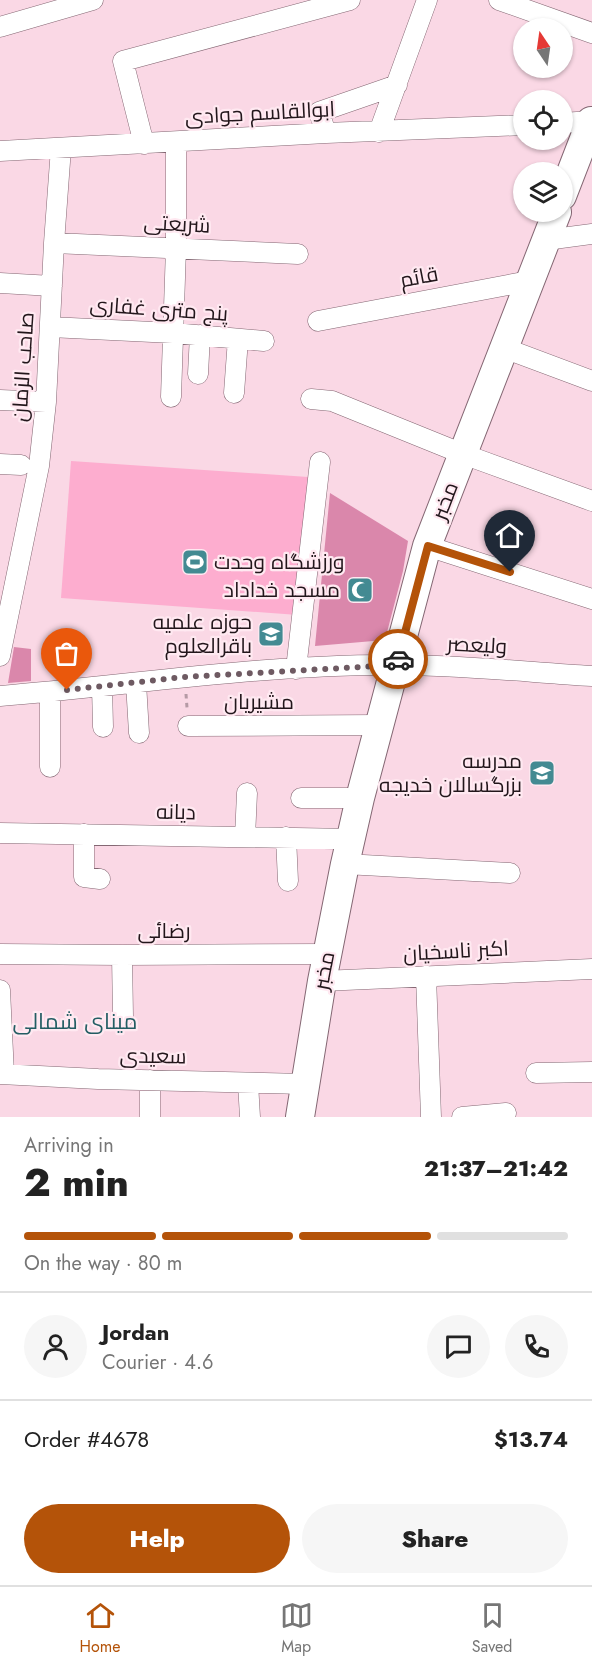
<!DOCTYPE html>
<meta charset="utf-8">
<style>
:root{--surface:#fff;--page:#f6f6f6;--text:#222;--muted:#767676;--line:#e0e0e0;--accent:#b45309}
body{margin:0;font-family:Jost,Cairo,sans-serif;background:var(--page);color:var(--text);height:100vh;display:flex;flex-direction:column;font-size:22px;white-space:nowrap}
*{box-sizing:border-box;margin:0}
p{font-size:20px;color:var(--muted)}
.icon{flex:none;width:33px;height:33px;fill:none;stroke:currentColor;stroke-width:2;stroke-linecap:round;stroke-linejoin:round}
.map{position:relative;height:1117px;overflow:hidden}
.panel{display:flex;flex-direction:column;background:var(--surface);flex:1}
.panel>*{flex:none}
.needle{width:39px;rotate:347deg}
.buttons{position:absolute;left:513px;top:18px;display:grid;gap:12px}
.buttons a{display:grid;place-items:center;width:60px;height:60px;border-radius:50%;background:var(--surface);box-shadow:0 2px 4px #0004;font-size:30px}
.pin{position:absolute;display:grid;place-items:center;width:51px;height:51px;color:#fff;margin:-62px -26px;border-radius:50% 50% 50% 0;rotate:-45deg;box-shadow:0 0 6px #0007}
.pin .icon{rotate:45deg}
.courier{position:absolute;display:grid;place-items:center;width:60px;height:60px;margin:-30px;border:4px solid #b45309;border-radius:50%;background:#fff;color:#222;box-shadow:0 2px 8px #0007}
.summary em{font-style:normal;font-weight:800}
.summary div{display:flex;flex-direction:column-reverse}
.summary{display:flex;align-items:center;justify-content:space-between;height:102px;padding:0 24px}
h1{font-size:39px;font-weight:800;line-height:45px}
.bar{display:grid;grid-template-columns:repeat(4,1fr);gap:9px 6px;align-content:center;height:72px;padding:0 24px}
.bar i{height:8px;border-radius:4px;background:var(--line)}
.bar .selected{background:var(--accent)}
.bar p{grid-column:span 4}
.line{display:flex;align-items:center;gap:15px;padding:0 24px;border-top:2px solid var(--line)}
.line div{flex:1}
.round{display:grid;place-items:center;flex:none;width:63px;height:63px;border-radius:32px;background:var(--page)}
.primary-button{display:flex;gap:12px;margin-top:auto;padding:12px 24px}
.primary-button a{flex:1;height:69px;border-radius:36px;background:var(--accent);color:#fff;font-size:24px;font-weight:800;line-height:69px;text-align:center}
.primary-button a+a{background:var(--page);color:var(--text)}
.menu{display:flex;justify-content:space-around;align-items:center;height:84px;border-top:2px solid var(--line);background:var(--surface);font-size:16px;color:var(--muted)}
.menu a{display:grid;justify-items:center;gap:3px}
.menu .selected{color:var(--accent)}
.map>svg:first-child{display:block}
.green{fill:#fdadcf}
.building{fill:#da87ab}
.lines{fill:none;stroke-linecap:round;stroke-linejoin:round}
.street-casing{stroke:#846773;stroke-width:21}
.secondary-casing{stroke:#846773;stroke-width:30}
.path{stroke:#b59aa5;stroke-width:3;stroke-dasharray:4.5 4.5;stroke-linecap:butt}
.street{stroke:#fff;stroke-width:20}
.secondary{stroke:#fff;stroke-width:28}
.done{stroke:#6e5a62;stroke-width:6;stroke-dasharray:0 10.8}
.route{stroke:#b45309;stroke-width:8}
.labels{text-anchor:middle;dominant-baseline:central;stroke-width:4.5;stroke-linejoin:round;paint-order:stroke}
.street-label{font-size:21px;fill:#22161b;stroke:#ffe9f1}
.poi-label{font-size:21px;fill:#22161b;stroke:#ffe9f1;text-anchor:end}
.neighbourhood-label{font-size:22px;fill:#235d63;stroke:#ffe9f1}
</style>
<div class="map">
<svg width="592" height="1117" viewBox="0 0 592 1117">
<rect width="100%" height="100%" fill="#fad8e5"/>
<path class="green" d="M71 461 308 477 298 615 61 598Z"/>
<path class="building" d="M330 493 408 541 403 571 385 640 315 646Z
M14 647 31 649V681L8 683Z"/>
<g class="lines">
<defs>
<path id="street" d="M499 0 592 33
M0 27 93 0
M562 123 592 121
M379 132 427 0
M326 133 319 112 397 85
M144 144 123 61 350 0
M0 151 326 133 524 125
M546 240 592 234
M54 243 298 254
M0 283 52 286
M318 321 529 281
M50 327 173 333 264 341
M504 348 592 381
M198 374 200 335
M234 393 238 339
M171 397 176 248V142
M311 399 332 401 463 454 592 501
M0 400 46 402
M0 464 21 465
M427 546 592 599
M0 656 39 466 46 402 54 243 61 148
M296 669 320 462
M136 683 139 733
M102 686 103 727
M0 696C132 685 264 664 396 665 461 665 527 672 592 676
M188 726 380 725
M50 767V692
M301 798H360
M0 833 351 839
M84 834V877L100 879
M245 837 247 793
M286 837 288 881
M345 864 510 873
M0 954 122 955 328 954
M122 955 123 1017
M426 976 431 1117
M322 981 592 969
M0 990 4 1074
M536 1073 592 1072
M0 1074 98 1079 304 1084
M248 1083 250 1117
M150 1117V1080
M462 1117 506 1113"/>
<path id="secondary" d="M562 196 591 121
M300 1117 322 981 345 864 360 798 427 546 557 212"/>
</defs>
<use href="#street" class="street-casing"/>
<use href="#secondary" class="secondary-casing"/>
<path class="path" d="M186 694 187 708"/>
<use href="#street" class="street"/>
<use href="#secondary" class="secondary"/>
</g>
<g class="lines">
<path class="done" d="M67 690 184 677 396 665 398 659"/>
<path class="route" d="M398 659 428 546 510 572"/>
</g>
<defs>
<symbol id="stadium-square" viewBox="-11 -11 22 22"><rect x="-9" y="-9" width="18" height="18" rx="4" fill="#438a92" stroke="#ffe9f1"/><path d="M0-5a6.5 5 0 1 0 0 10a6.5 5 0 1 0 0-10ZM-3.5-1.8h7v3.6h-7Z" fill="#fff"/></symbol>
<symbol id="mosque-square" viewBox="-11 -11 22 22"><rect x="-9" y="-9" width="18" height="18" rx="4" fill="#438a92" stroke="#ffe9f1"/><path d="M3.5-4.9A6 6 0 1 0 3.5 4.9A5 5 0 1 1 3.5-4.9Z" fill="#fff"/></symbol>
<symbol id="university-square" viewBox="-11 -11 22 22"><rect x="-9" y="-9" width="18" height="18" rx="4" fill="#438a92" stroke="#ffe9f1"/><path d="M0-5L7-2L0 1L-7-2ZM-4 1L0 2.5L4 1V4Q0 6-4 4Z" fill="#fff"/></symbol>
<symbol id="school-square" viewBox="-11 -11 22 22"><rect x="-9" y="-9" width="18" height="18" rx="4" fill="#438a92" stroke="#ffe9f1"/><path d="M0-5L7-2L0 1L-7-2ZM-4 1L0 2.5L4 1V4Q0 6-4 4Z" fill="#fff"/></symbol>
</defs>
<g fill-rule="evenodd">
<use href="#stadium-square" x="180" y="547" width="30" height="30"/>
<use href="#mosque-square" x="345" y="575" width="30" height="30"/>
<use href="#university-square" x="256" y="619" width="30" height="30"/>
<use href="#school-square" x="527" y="758" width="30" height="30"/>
</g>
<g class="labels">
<g class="street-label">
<text transform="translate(260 113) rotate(-3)">ابوالقاسم جوادی</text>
<text transform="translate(177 224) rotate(3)">شریعتی</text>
<text transform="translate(419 277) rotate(-11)">قائم</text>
<text transform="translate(159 309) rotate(4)">پنج متری غفاری</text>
<text transform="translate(23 367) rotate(-86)">صاحب الزمان</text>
<text transform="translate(445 501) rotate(-69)">مخبر</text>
<text transform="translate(477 645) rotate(3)">ولیعصر</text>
<text x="259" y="702">مشیریان</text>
<text transform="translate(176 812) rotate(1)">دیانه</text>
<text x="164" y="931">رضائی</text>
<text transform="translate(456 951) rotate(-3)">اکبر ناسخیان</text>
<text transform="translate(324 971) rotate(-79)">مخبر</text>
<text transform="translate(153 1056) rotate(1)">سعیدی</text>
</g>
<g class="poi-label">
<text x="214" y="562" text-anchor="start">ورزشگاه وحدت</text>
<text x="340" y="590">مسجد خداداد</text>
<text x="252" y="622">حوزه علمیه<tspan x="252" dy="24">باقرالعلوم</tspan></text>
<text x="522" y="761">مدرسه<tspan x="522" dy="24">بزرگسالان خدیجه</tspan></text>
</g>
<g class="neighbourhood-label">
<text x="75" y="1021">مینای شمالی</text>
</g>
</g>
</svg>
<div class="buttons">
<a><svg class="needle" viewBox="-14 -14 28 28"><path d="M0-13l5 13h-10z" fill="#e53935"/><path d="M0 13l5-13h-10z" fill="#767676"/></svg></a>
<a><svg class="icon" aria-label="locate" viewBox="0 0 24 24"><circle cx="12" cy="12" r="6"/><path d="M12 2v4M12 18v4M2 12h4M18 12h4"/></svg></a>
<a><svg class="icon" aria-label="layers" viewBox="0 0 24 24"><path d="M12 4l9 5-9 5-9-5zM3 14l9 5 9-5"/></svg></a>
</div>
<div class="pin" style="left:67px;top:690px;background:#ea580c"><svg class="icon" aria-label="bag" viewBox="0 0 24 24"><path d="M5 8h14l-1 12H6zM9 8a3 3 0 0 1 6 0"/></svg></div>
<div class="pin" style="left:510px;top:572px;background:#1f2937"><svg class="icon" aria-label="home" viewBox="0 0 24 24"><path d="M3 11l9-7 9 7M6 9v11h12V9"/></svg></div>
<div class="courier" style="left:398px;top:659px"><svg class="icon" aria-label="car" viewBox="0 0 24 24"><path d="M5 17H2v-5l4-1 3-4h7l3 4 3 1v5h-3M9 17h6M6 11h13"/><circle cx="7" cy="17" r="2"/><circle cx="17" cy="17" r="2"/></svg></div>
</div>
<section class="panel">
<div class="summary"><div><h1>2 min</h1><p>Arriving in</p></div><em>21:37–21:42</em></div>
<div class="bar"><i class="selected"></i><i class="selected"></i><i class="selected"></i><i></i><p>On the way · 80 m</p></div>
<div class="line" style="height:108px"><a class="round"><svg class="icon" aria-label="person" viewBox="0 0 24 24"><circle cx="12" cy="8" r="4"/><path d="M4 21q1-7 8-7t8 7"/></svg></a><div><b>Jordan</b><p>Courier · 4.6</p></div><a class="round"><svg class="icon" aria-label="chat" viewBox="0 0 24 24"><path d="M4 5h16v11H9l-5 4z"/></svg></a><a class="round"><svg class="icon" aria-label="phone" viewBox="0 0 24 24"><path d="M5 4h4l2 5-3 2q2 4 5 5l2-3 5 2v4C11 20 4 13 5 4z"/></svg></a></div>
<div class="line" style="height:78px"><div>Order #4678</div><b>$13.74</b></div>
<div class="primary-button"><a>Help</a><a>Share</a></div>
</section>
<nav class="menu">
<a class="selected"><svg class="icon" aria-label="home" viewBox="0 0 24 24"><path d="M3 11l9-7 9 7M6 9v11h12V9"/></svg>Home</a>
<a><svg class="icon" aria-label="map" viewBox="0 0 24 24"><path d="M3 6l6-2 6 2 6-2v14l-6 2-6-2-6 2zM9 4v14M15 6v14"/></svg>Map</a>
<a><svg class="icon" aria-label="saved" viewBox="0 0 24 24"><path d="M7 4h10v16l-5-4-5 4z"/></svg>Saved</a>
</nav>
